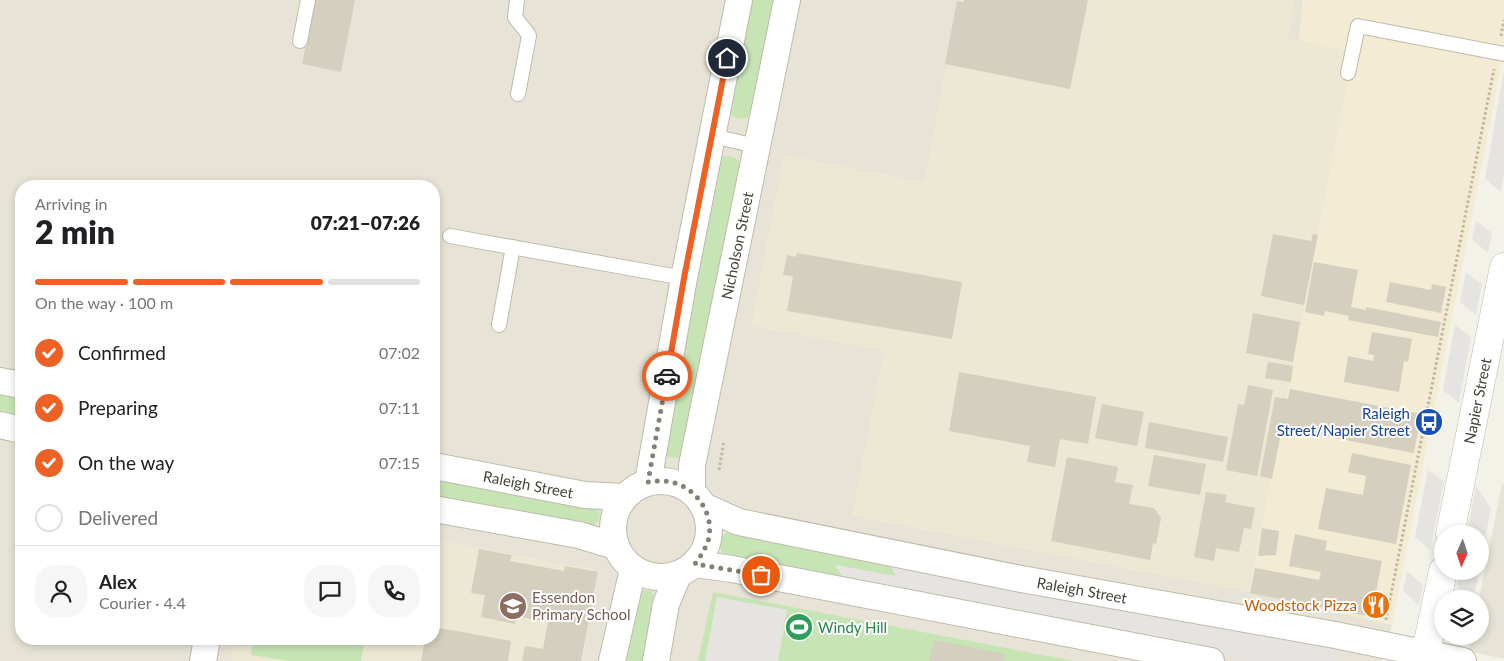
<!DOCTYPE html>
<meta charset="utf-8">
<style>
:root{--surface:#fff;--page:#f6f6f6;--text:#202124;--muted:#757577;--line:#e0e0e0;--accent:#ee6125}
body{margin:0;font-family:Lato,sans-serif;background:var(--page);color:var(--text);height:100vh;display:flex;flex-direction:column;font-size:19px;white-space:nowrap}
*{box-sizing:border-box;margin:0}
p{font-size:16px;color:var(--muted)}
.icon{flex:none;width:28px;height:28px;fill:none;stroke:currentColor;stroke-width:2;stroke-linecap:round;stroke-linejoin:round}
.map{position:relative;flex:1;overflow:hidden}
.drawer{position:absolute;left:15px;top:180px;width:425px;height:465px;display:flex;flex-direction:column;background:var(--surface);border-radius:20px;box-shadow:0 2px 8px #0003}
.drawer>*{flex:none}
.needle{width:32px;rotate:183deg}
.fabs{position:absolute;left:1434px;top:525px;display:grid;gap:10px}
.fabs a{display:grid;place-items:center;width:55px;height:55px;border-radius:50%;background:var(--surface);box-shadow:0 2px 8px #0003;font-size:25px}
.pin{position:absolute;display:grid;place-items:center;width:42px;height:42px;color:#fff;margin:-21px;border:2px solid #fff;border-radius:50%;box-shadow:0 1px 5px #0007}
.courier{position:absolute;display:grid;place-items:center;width:50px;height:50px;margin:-25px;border:4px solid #ee6125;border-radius:50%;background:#fff;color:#222;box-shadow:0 1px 6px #0007}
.overview em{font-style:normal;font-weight:800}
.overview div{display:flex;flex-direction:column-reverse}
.overview{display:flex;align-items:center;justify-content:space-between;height:85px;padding:0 20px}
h1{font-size:32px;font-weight:800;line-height:38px}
.bar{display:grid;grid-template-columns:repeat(4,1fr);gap:8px 5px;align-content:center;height:60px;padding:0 20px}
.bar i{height:6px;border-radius:4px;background:var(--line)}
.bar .current{background:var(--accent)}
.bar p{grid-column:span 4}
.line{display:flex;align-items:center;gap:12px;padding:0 20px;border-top:1px solid var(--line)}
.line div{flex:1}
.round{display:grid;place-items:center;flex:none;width:52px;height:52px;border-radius:20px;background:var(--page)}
ol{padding:0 20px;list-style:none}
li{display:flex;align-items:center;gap:15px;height:55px}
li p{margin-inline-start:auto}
li .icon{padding:5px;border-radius:50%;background:var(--accent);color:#fff;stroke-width:4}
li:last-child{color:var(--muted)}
li i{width:28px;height:28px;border:2px solid var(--line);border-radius:50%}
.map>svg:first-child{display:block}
.residential{fill:#e7e4d7;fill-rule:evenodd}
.commercial{fill:#f4ebd5}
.education{fill:#ece8d3}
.green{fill:#c7e5b4}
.parking{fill:#e5e4e0}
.building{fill:#d4cfbe}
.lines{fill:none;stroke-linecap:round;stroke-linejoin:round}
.service-casing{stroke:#bebbab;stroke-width:16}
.minor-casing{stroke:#bebbab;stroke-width:28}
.tertiary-casing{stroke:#bebbab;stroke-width:29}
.path{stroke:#bfb89d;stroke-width:3;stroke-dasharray:2.5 2.5;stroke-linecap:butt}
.service{stroke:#fff;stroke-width:14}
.minor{stroke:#fff;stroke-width:26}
.tertiary{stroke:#fff;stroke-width:28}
.done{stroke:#838075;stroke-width:5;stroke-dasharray:0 9}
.route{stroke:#ee6125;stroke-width:6}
.labels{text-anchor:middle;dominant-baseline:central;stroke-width:4;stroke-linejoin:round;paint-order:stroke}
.street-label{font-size:15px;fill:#464337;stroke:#fff}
.transit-label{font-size:15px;fill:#164399;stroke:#fff;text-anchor:end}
.education-label{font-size:15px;fill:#785e54;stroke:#fff;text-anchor:start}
.food-label{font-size:15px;fill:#c56008;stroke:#fff;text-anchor:end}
.leisure-label{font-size:15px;fill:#27864d;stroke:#fff;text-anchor:start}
</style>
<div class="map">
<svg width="1504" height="661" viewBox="0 0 1504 661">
<rect width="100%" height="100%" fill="#f3f2e8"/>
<path class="residential" d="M0 0H1303L1249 591 1392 625 1382 661H0ZM21 186H434V639H21Z
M1502 484H1504V659L1468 651 1471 636H1480V599H1479Z"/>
<path class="commercial" d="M1303 0H1504V52L1392 625 1249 592Z"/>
<path class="education" d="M959 0H1295L1288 38 1353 52 1249 592 852 516 884 351 751 326 784 155 924 182Z
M434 539 596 570 599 572 582 661H231L235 639H434Z"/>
<path class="green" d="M748 0H777L752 114C744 121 735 120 728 112Z
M725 156C735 156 739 159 743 169L687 460 660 455 719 157Z
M0 391 21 395V423L0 419Z
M434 474 589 504 600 512 599 520 590 528 434 500Z
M732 529 888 560 896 577 835 565 847 583 723 555C717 541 719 537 732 529Z
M646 590 650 591 656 597 647 661H621L641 591Z
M713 592 1074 661H698Z
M254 639H365L361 661H289L251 655Z"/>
<path class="parking" d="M1504 69V174L1501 192 1485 179Z
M1476 221 1492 233 1488 253 1472 239Z
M1466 272 1482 284 1476 315 1460 302Z
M1455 325 1471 337 1459 403 1443 390Z
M1428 470 1444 481 1430 550 1415 537Z
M1476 486 1491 508 1480 564V534H1467Z
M888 560 1332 645 1340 661H1251L847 583 835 565 896 576Z
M1407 571 1423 585 1419 605 1403 591Z
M1460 571H1479L1473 599H1467L1457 585Z
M717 597 787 610 778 661H705Z"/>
<path class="building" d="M315 0H355L341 72 302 64Z
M964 0H1088L1070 89 945 64 957 1 964 2Z
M1273 234 1311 241 1313 234 1318 235 1304 305 1261 296Z
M797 253 962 282 952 339 787 311 793 276 783 275 787 255 796 257Z
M1314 262 1358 270 1351 307 1366 310V307L1441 322 1438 337 1348 320 1349 316 1325 311 1324 316 1305 312Z
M1390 282 1431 290 1432 284 1446 287 1441 313 1386 302Z
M1253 313 1300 322 1293 362 1246 353Z
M1372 332 1412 339 1408 362 1404 361 1399 392 1344 382 1348 356 1373 361 1374 355 1368 354Z
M1268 362 1293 366 1291 382 1265 378Z
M959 372 1096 397 1088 444 1060 439 1055 467 1027 462 1030 446 949 431Z
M1248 385 1273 390 1257 476 1226 470 1238 404 1244 405Z
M1290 389 1421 414 1414 453 1282 428 1272 479 1260 476 1275 397 1288 399Z
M1102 404 1144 412 1137 446 1095 438Z
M1149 422 1228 437 1223 462 1145 448Z
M1352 453 1411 465 1396 544 1318 529 1326 488 1363 495 1366 476 1348 472Z
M1154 455 1206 464 1200 495 1148 486Z
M1067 457 1118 467 1115 482 1133 485 1129 504 1154 508 1161 518 1156 544 1153 543 1150 560 1051 541Z
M1206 492 1227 495 1225 502 1255 508 1251 529 1244 528 1239 552 1216 548 1214 561 1194 557Z
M1262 528 1279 531 1276 555 1258 556Z
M1295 534 1327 541 1325 550 1382 561 1376 592 1387 594 1382 619 1250 593 1255 568 1319 580 1321 572 1289 566Z
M479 549 512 555 510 561 564 571 565 566 598 572 581 661H522L525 646 543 649 548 622 516 616 515 624 481 617 485 595 471 593Z
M434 627 511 641 508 661H421L425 639H434Z
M934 640 1006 654 1004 661H929Z"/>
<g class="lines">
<defs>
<path id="service" d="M517 0 515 17C519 24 525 28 529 36L518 94
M300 41 308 0
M1348 73 1358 26 1504 54
M713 136 756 146
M450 236 684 278
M499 325 513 247"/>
<g id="minor">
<path d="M0 381 21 385"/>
<path d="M0 425 21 430"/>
<path id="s1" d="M434 466 585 495 624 497"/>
<circle cx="661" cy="529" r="48"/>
<path d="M648 482 684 278 739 0"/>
<path id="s2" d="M692 492V465L787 0"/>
<path id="s3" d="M703 506 739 522 1016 578 1335 635 1463 661"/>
<path d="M434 509 579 535 615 546"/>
<path d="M695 564 732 569 1211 661"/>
<path d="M203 661 207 639"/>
<path d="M612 661 633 569"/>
<path d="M656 661 666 604 678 575"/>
</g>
<g id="tertiary">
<path id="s4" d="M1450 534 1504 267"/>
<path d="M1424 661 1443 571"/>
</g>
</defs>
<use href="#service" class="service-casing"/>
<use href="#minor" class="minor-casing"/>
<use href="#tertiary" class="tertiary-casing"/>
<path class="path" d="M1501 36 1504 20
M719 470 724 441
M1386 620 1494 69"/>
<use href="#service" class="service"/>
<use href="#minor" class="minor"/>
<use href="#tertiary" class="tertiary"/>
</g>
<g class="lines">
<path class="done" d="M667 376 648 482C653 482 658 480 663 481 691 482 714 509 709 537 707 547 701 555 695 564L761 575"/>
<path class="route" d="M667 376 684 278 727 58"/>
</g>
<defs>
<symbol id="bus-disc" viewBox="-11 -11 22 22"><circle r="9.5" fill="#1a4fb4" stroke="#fff"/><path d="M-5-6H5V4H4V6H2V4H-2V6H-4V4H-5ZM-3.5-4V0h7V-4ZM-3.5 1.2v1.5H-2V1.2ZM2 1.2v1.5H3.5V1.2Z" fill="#fff"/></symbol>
<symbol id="restaurant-disc" viewBox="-11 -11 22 22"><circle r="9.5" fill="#e8710a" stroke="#fff"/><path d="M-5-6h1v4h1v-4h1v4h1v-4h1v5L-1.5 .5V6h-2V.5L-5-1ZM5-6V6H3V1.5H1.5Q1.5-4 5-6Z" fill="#fff"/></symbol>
<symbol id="school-disc" viewBox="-11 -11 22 22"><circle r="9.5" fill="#8d6e63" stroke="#fff"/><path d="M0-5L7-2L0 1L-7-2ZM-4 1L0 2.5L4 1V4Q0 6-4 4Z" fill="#fff"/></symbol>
<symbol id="stadium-disc" viewBox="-11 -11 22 22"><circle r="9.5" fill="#2e9e5b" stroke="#fff"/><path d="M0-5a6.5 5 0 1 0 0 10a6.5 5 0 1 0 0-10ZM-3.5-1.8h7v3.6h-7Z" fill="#fff"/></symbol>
</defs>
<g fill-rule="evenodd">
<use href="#bus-disc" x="1413" y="406" width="32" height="32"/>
<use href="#restaurant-disc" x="1360" y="589" width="32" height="32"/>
<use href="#school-disc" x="497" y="590" width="32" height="32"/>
<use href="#stadium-disc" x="783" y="611" width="32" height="32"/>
</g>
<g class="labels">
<g class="street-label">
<text stroke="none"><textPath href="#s2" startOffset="251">Nicholson Street</textPath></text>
<text stroke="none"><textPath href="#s4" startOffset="136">Napier Street</textPath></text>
<text stroke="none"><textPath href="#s1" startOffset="96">Raleigh Street</textPath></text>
<text stroke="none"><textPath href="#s3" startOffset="389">Raleigh Street</textPath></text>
</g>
<g class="transit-label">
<text x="1410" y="413">Raleigh<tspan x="1410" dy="17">Street/Napier Street</tspan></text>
</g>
<g class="education-label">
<text x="532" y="597">Essendon<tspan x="532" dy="17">Primary School</tspan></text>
</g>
<g class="food-label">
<text x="1357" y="605">Woodstock Pizza</text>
</g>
<g class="leisure-label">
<text x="818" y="627">Windy Hill</text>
</g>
</g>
</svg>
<div class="fabs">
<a><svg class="needle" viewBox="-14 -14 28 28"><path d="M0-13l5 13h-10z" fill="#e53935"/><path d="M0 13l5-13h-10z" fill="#757577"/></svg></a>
<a><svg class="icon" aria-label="layers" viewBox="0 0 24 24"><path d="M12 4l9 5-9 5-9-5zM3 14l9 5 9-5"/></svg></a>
</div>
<div class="pin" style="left:761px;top:575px;background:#ea580c"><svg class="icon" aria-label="bag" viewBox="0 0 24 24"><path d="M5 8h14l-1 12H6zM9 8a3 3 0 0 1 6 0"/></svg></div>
<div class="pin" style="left:727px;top:58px;background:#1f2937"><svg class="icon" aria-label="home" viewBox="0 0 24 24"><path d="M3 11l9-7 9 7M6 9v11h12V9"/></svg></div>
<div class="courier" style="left:667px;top:376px"><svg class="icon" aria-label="car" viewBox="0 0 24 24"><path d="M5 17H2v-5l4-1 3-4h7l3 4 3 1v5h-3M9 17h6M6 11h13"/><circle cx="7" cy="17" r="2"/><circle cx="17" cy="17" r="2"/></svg></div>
<section class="drawer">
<div class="overview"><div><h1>2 min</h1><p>Arriving in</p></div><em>07:21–07:26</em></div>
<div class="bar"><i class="current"></i><i class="current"></i><i class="current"></i><i></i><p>On the way · 100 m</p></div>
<ol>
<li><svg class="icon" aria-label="check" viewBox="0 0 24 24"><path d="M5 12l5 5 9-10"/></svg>Confirmed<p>07:02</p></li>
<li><svg class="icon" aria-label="check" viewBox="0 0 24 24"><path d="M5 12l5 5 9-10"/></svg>Preparing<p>07:11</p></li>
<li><svg class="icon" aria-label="check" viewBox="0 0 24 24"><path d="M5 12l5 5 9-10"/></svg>On the way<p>07:15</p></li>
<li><i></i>Delivered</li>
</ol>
<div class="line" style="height:90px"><a class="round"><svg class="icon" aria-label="person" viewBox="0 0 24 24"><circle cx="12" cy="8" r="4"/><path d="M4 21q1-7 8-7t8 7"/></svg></a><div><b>Alex</b><p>Courier · 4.4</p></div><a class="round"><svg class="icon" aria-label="chat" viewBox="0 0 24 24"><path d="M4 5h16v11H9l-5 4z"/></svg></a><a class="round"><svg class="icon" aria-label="phone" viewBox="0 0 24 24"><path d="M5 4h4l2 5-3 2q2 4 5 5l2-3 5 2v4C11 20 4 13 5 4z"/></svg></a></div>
</section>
</div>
